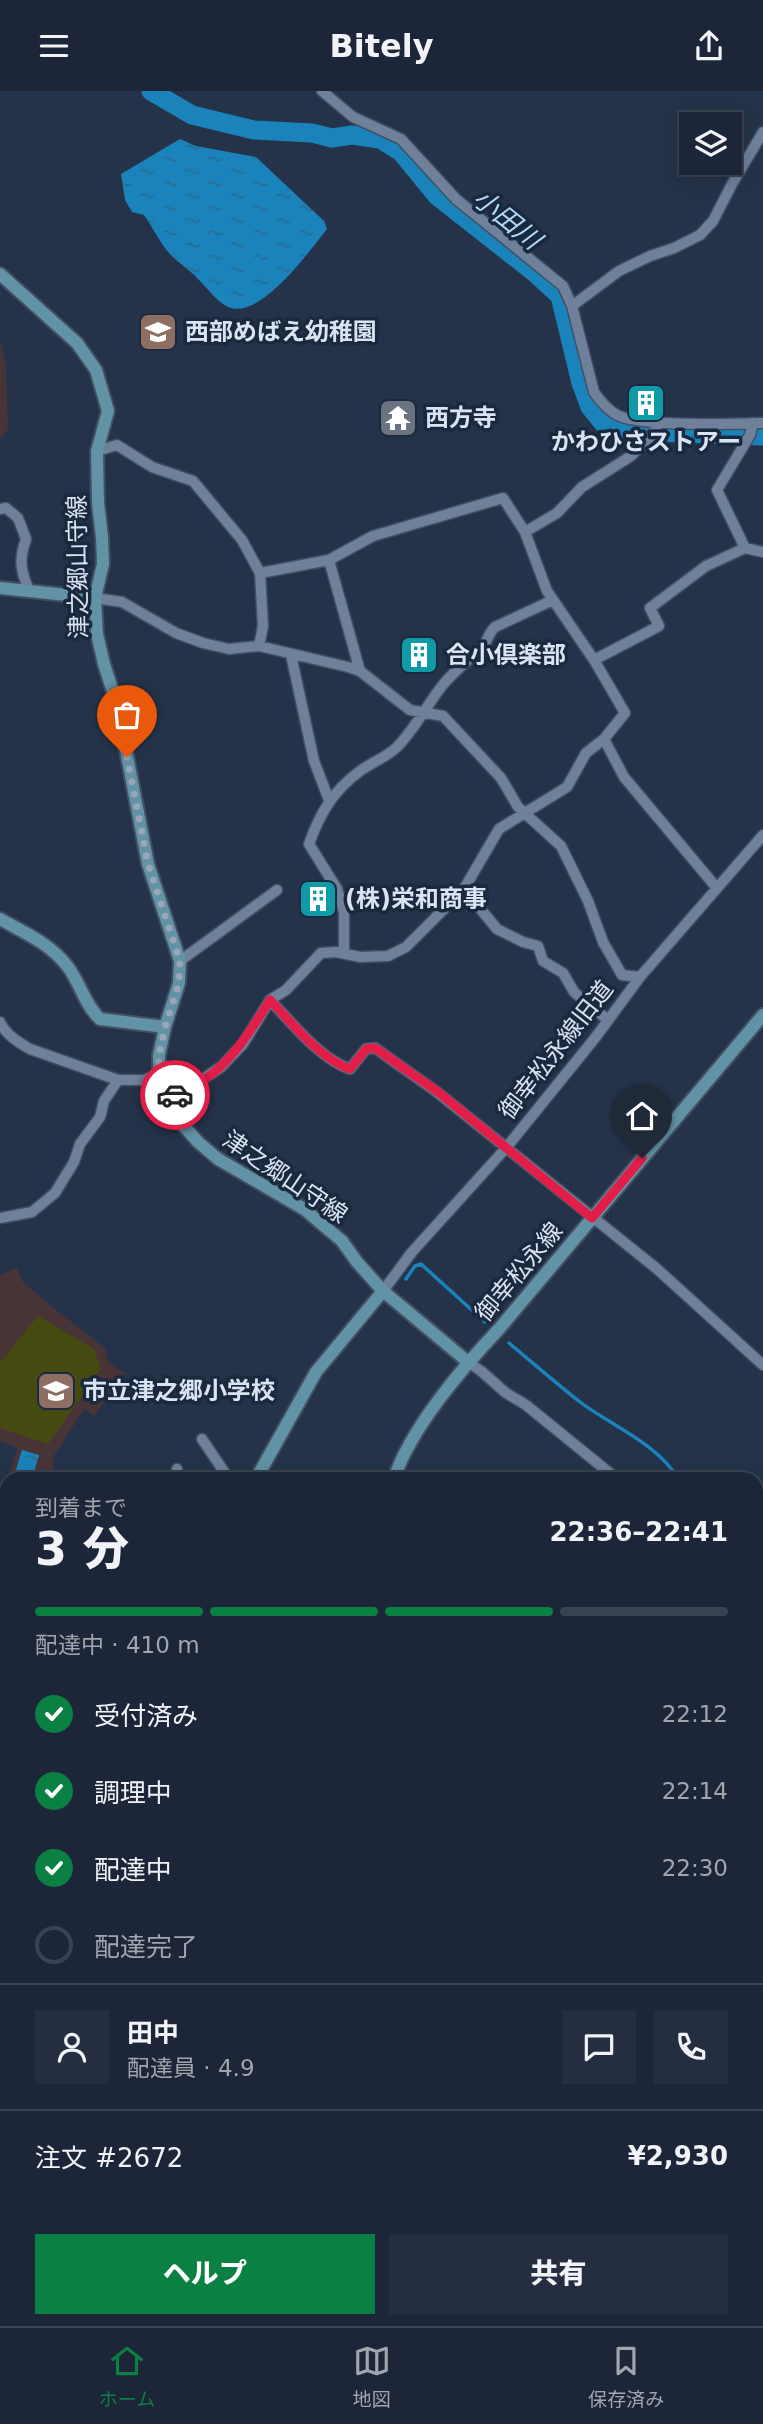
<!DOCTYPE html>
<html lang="ja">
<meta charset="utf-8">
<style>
:root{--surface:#1c2638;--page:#252e40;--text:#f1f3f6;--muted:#a0a5ae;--line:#3a4353;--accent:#0b8043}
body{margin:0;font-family:"DejaVu Sans","Noto Sans JP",sans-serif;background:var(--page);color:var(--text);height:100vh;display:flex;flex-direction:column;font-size:26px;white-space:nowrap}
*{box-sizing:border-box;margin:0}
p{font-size:23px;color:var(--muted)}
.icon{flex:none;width:38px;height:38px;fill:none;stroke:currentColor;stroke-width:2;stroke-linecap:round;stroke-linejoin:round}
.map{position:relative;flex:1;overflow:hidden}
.details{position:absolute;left:0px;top:1381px;width:763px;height:856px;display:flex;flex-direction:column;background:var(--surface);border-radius:21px 21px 0 0;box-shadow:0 4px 18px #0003,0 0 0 2px var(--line)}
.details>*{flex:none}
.fabs{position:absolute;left:679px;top:21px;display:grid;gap:14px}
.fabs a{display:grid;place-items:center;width:63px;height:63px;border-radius:0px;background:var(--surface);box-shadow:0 4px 18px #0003,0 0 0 2px var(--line);font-size:35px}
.pin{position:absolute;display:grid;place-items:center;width:60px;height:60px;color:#fff;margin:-72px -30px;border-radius:50% 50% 50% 0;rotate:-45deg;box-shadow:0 0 7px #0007}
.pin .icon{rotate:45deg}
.courier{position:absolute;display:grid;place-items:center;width:70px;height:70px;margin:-35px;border:5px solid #e11d48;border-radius:50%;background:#fff;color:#222;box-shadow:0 2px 9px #0007}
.headline em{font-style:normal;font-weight:800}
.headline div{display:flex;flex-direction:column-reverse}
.headline{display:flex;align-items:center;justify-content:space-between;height:119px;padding:0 35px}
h1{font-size:46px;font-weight:800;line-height:52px}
.bar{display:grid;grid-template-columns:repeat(4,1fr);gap:10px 7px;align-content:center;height:84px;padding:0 35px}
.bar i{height:9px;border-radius:5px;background:var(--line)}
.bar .on{background:var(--accent)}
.bar p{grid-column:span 4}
.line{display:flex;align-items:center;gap:18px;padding:0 35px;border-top:2px solid var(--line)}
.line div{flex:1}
.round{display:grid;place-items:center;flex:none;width:74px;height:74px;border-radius:0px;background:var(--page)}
ol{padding:0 35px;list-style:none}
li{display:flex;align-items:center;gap:21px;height:77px}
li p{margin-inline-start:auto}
li .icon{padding:7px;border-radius:50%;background:var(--accent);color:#fff;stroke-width:4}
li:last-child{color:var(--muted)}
li i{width:38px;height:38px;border:4px solid var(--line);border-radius:50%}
.button{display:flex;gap:14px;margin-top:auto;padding:14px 35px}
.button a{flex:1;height:80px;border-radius:0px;background:var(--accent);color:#fff;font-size:28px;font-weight:800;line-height:80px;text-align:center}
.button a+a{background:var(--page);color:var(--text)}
header{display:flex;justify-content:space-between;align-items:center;height:91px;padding:0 35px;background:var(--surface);font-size:32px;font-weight:800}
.tabs{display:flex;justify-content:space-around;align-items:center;height:98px;border-top:2px solid var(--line);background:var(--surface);font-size:19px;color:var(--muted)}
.tabs a{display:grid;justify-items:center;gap:4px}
.tabs .on{color:var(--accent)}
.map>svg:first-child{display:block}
.built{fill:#293a58}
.industrial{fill:url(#industrial-grid)}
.education{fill:#483437}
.pitch{fill:#454b10}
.water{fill:url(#water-ripples)}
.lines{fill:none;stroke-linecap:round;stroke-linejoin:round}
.stream{stroke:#1a83bc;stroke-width:3.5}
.river{stroke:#1a83bc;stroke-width:19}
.street-casing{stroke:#424e62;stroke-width:13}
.secondary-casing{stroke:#424e62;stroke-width:16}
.highway-casing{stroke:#424e62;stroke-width:21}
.street{stroke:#6f809b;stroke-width:10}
.secondary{stroke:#6292a5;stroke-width:12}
.highway{stroke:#45bdbd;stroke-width:18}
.rail{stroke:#c6d0e0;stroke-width:3.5;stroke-dasharray:10 5;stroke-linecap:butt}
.done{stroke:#9aa5b7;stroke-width:7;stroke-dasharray:0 12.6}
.route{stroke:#e11d48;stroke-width:9}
.labels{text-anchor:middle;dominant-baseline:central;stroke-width:7;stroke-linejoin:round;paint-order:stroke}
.poi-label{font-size:24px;font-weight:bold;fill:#d9e3f2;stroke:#1b293f;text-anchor:start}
.street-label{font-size:24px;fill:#d9e3f2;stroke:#1b293f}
.water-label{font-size:26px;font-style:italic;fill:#afdaf8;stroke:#1b293f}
</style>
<header><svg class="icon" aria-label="menu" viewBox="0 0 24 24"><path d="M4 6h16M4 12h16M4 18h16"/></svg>Bitely<svg class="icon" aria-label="share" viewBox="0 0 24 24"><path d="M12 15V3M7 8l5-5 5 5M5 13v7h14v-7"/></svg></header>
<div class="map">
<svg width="763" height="2235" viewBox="0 0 763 2235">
<defs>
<pattern id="industrial-grid" width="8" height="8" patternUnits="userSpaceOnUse" patternTransform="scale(1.75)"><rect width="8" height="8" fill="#293a58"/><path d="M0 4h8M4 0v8" fill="none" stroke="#475670"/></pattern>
<pattern id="water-ripples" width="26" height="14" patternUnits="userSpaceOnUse" patternTransform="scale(1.75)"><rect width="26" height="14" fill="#1a83bc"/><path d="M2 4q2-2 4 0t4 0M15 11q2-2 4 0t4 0" fill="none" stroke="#286d94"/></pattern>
</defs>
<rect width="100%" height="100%" fill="#25334a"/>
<path class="built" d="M763 1531V1643L756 1644V1533Z"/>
<path class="industrial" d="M95 2230H307L315 2235H88Z"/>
<path class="education" d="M0 248 6 276 8 338 0 348Z
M17 1177 22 1190 51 1215 105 1257 109 1272 125 1282 94 1325 84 1318 53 1366 54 1388H7L18 1357 0 1350V1184Z"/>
<path class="pitch" d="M38 1225 94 1258 101 1278 48 1353 0 1337V1268L2 1269Z
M1 1992 7 1997V2080L0 2088Z"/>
<path class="water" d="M180 48 196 55 256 66 324 130 327 138C310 159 258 233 226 215 216 209 208 198 199 189 192 181 183 175 175 168 162 157 154 138 144 124L132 121 125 109 121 83Z
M22 1359 39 1364 32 1388H13Z"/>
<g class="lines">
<path class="stream" d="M406 1188 415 1175 421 1173 485 1231
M509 1252C533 1272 556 1292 580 1311 609 1333 661 1355 678 1388
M0 1487 7 1496
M756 1488H763
M756 1514 763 1512"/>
<path class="river" d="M151 0 192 24 254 39 312 42 332 47 352 44 380 48 401 61 437 105 535 182 560 205 581 292 590 316 604 333 627 340 763 345
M756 1919 763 1915
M756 1980 763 1975
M0 2125 7 2122
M423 2235 430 2230"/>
<defs>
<path id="street" d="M322 0 353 26 401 48 456 108 563 195 572 215 594 301C600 310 607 318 617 324 641 336 732 333 763 332
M572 215 619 180 650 165 674 157 700 144 713 130 732 93 763 41
M97 360 117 354 152 376 193 390 242 449 260 482 329 469
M0 418 6 417 18 427 26 448C19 468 20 479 29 499
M525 441 557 422 582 396 631 365 652 344 660 331
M745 457 717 399 750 344 753 332
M95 507 122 511 176 542 203 552 229 558 259 555 348 576 360 580 410 619 443 625 501 687 518 716 561 755 588 810 603 851 622 884 640 886
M259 555 263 535 260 482
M291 564 314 670 329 709
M594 569 659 535 650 517 706 475 745 457 763 461
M604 648 624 686 716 796
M464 798 497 838 523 851 538 855 543 870 563 882 574 901 608 929
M344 863V821L337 798 309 753C320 722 333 700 360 680 372 671 387 666 397 656 414 639 427 614 442 595 452 582 468 569 481 558 487 553 488 542 495 536L553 509
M180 870 277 799
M270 909C291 931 320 968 350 978L366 958 375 957 437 1001 656 1177 763 1274
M0 931C6 944 18 951 30 958L118 989
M167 1007 185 1000 221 976 243 953 270 909 286 899 321 862 336 861 360 866 388 865 406 856 464 798 499 738 567 696 586 662 604 648 625 622 594 569 547 500 525 441 503 407 373 445 329 469 360 580
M0 1127 32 1121 55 1102 74 1071 80 1053 100 1026 104 1010 118 989H144L159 983
M383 1200 412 1161 506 1057 595 947 640 886 763 744
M468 1271 481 1280 506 1302 526 1314 617 1388
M202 1348 229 1388
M176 1388 177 1378
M0 1466 7 1475
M756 1495 757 1507
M0 1504 7 1509
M0 1662 7 1668
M0 1707 7 1705
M756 1769 763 1776
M756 1808 763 1814
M756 1833 763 1828
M0 1904 5 1899
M756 2026 763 2021
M756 2109 763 2101
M0 2118 7 2113
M305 2230 311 2235
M657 2230 662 2235
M57 2235 64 2230
M478 2235 485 2230
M638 2235 644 2230"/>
<path id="secondary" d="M0 183 77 252 96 279 108 320 97 360 98 412 102 446 103 473 95 507 97 543 104 573 117 613 148 773 180 870 179 892 165 936 159 964V983L167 1007 182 1033 198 1051 218 1068 304 1118 342 1150 357 1171 383 1200 468 1271
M0 497 95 507
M0 828C25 842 51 853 68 876 80 892 85 914 100 928L165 936
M256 1388 316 1281 383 1200
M394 1388C410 1338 463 1276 499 1238L763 924
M0 1693 7 1685
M756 1928 763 1935"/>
<path id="highway" d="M756 1857 763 1852
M756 1875 763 1870
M366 2235 373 2230"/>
</defs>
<use href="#street" class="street-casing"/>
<use href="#secondary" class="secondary-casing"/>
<use href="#highway" class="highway-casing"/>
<use href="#street" class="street"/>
<use href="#secondary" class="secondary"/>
<use href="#highway" class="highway"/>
<path class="rail" d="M756 1527 763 1526
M756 1671 763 1669
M0 1718 7 1716
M0 2220 7 2214"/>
</g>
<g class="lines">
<path class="done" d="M127 666 148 773 180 870 179 892 165 936 159 964V983L167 1007 175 1004"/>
<path class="route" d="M175 1004C222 987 245 949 270 909 291 931 320 968 350 978L366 958 375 957 438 1001 592 1127 642 1067"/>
</g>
<defs>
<symbol id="school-square" viewBox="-11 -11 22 22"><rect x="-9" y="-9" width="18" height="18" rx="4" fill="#8d6e63" stroke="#1b293f"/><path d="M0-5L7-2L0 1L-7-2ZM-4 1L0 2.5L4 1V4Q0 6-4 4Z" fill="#fff"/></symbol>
<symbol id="building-square" viewBox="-11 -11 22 22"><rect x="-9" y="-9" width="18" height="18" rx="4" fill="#0f9aa8" stroke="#1b293f"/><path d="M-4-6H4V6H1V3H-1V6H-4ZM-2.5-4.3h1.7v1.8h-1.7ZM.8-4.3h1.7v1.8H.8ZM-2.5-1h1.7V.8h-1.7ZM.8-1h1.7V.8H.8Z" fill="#fff"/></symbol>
<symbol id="temple-square" viewBox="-11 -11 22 22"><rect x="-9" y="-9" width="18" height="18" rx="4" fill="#6b7280" stroke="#1b293f"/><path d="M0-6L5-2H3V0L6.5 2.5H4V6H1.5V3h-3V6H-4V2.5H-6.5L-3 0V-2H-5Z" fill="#fff"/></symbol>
</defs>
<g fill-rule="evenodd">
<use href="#school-square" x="136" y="219" width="44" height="44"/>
<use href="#building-square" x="624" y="290" width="44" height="44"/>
<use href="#temple-square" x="376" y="305" width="44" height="44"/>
<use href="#building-square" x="397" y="542" width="44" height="44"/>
<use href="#building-square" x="296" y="786" width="44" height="44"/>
<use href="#school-square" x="34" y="1278" width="44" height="44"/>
</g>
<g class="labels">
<g class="poi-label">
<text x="185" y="241">西部めばえ幼稚園</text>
<text x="425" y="327">西方寺</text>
<text x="646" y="351" text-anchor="middle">かわひさストアー</text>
<text x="446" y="564">合小倶楽部</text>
<text x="345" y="808">(株)栄和商事</text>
<text x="83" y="1300">市立津之郷小学校</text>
</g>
<g class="street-label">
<text transform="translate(78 476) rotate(-91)">津之郷山守線</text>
<text transform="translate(556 959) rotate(-52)">御幸松永線旧道</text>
<text transform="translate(285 1086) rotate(34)">津之郷山守線</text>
<text transform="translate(519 1181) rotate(-50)">御幸松永線</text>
</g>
<g class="water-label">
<text transform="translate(507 128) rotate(39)">小田川</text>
</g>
</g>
</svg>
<div class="fabs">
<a><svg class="icon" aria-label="layers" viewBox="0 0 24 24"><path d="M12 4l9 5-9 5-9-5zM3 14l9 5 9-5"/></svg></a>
</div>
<div class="pin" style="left:127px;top:666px;background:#ea580c"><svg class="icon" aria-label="bag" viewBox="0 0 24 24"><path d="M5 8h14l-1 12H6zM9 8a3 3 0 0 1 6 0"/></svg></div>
<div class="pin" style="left:642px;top:1067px;background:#1f2937"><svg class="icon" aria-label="home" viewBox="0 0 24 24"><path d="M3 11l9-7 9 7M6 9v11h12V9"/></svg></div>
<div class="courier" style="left:175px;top:1004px"><svg class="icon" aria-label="car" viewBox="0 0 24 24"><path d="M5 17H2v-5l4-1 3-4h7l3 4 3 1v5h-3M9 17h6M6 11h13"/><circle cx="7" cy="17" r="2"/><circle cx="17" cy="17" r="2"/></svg></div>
<section class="details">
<div class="headline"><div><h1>3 分</h1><p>到着まで</p></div><em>22:36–22:41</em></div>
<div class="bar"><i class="on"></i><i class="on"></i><i class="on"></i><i></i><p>配達中 · 410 m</p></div>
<ol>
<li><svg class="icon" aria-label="check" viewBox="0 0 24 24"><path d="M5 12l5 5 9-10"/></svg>受付済み<p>22:12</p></li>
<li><svg class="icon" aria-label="check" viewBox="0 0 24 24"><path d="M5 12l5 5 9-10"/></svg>調理中<p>22:14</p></li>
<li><svg class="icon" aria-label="check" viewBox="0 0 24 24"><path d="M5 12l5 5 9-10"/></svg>配達中<p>22:30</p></li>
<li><i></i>配達完了</li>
</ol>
<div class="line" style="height:126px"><a class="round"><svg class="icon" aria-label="person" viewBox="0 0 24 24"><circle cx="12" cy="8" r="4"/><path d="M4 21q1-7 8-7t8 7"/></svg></a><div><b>田中</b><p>配達員 · 4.9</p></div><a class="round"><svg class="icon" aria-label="chat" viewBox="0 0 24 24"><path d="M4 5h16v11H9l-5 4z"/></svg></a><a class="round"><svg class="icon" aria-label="phone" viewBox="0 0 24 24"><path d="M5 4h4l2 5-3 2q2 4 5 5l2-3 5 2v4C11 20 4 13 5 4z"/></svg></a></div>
<div class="line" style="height:91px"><div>注文 #2672</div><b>¥2,930</b></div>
<div class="button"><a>ヘルプ</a><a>共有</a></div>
</section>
</div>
<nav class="tabs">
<a class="on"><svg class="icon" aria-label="home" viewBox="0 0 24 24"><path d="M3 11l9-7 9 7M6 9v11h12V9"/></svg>ホーム</a>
<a><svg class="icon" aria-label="map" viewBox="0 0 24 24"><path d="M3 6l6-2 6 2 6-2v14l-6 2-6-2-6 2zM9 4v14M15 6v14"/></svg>地図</a>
<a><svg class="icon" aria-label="saved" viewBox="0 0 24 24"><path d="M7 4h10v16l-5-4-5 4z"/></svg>保存済み</a>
</nav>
